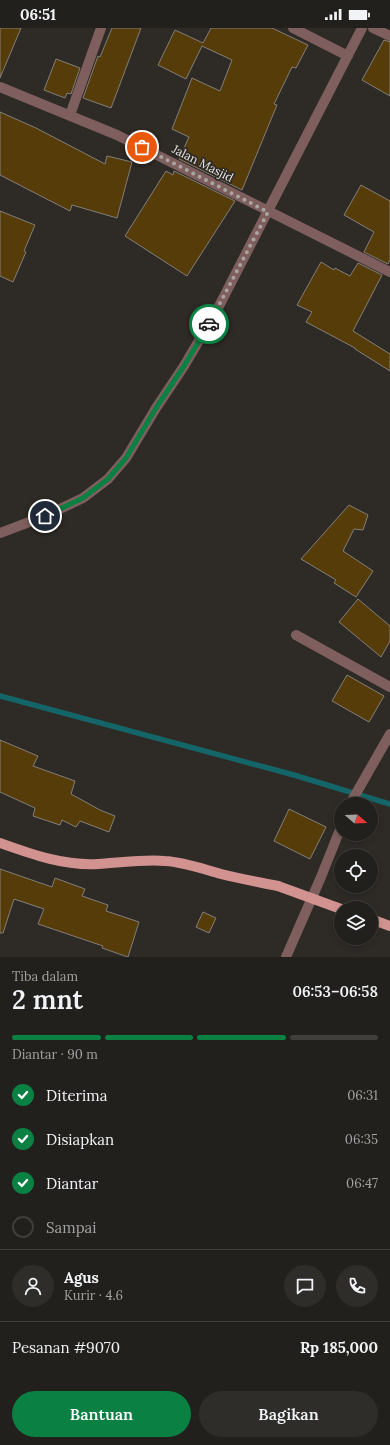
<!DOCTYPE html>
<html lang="id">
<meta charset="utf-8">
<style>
:root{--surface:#22201c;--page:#2e2d29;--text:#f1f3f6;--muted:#a2a3a3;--line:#3f3e3b;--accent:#0b8043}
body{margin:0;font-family:Lora,serif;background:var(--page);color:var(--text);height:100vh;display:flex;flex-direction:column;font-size:15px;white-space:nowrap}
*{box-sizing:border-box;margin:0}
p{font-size:13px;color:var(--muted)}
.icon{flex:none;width:22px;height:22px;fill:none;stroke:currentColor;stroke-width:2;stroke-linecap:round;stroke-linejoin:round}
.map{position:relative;height:929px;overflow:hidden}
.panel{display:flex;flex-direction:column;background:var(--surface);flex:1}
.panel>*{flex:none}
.needle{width:26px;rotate:109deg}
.buttons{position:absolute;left:334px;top:769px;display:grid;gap:8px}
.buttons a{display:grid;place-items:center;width:44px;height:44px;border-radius:50%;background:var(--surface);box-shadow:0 2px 6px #0003,0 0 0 1px var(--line);font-size:20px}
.pin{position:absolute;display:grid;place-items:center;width:34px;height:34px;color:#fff;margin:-17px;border:2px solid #fff;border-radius:50%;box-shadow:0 1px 4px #0007}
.courier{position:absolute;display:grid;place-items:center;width:40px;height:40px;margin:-20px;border:3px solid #0b8043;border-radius:50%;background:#fff;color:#222;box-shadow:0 1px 5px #0007}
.head em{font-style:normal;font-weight:600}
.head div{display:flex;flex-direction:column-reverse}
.head{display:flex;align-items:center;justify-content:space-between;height:68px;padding:0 12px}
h1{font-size:26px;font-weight:600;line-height:30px}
.bar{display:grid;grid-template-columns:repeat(4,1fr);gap:6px 4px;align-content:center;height:48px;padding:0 12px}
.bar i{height:5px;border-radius:3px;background:var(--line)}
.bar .active{background:var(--accent)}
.bar p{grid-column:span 4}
.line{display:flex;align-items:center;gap:10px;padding:0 12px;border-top:1px solid var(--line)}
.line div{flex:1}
.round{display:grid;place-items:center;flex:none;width:42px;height:42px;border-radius:21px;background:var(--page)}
ol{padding:0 12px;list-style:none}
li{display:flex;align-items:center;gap:12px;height:44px}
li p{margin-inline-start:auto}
li .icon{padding:4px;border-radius:50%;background:var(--accent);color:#fff;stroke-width:4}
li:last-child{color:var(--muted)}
li i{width:22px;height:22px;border:2px solid var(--line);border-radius:50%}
.cta{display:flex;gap:8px;margin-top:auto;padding:8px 12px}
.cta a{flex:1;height:46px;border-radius:24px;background:var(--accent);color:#fff;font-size:16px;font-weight:600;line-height:46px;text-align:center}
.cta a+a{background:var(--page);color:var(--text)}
.status{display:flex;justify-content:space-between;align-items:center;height:28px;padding:0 20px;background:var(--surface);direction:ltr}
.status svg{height:11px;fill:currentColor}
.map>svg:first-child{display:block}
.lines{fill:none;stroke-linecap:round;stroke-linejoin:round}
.stream{stroke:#146567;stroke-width:5.5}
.building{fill:#563c08;stroke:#837f7a}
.minor{stroke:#7e5f5e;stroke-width:10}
.primary{stroke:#d19290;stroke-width:10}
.primary-bridge{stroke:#d19290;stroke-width:10}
.done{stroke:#a8a5a2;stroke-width:4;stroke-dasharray:0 7.2}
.route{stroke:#0b8043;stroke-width:5}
.labels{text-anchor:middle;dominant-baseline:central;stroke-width:3.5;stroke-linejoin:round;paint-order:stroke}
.street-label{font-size:12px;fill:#e9e7e4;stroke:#2e2a26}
</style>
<div class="status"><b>06:51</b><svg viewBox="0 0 49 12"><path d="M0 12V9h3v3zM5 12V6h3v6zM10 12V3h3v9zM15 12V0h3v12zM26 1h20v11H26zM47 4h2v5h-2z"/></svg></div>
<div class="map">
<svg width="390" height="929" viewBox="0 0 390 929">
<rect width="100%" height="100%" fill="#2e2a26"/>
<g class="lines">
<path class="stream" d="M0 668 294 747 390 776"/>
</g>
<path class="building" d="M0 0H21L0 50Z
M112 0H141L111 80 83 70 98 28 100 29Z
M211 0H272L308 17 296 40 292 39 274 76 277 77 242 162 179 131 189 109 172 101 192 50 220 63 232 32 202 18 186 51 158 37 175 2 203 15Z
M384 12 390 14V68L362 52Z
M56 31 80 40 71 66 67 65 65 70 44 62Z
M0 84 36 100 105 136 107 128 132 134 117 190 72 177 70 183 0 147Z
M166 143 173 147 174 143 235 173 187 248 125 208Z
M361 157 390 173V232L388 236 364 224 374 204 344 187Z
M0 183 35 197 24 223 26 224 13 254 0 248Z
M321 234 334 242 335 240 350 248 358 235 382 247 353 303 390 326V343L355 321V320L306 294 312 284 297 277Z
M349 477 368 487 363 502 354 501 343 523 373 543 356 569 334 555 336 552 301 531Z
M358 571 390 598V613L381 629 339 594Z
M347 647 384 668 369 694 332 673Z
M0 712 38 728 33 738 75 753 71 766 100 782 115 788 109 804 80 793 76 799 62 792 60 797 33 788 35 780 0 764Z
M289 781 326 799 310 831 274 813Z
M0 841 52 859 55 850 85 861 82 868 108 877 106 883 139 894 128 929 102 920 103 918 38 896 44 881 14 871 3 905H0Z
M203 884 216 890 209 905 196 899Z"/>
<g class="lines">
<path class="minor" d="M293 0 348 28
M373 0 390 8
M0 59 117 107 390 244
M70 87 101 0
M0 505 45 488 83 470 108 451 126 430 156 380 184 338 217 282 362 0
M296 607 390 659
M350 776 390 706
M286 929 321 849 341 799"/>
<path class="primary" d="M0 815C31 826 64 838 98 836 120 835 143 831 165 833 184 834 203 841 221 846 240 851 259 854 278 858
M371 891 390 898"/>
<path class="primary-bridge" d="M278 858 341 881"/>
</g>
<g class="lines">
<path class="done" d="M142 119 268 184 209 296"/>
<path class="route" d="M45 488 83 470 108 451 126 430 156 380 184 338 209 296"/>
</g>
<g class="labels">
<g class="street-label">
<text transform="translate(203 135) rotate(27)">Jalan Masjid</text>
</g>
</g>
</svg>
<div class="buttons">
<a><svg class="needle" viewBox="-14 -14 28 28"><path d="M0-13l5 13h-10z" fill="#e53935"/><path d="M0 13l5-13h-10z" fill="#a2a3a3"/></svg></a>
<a><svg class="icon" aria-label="locate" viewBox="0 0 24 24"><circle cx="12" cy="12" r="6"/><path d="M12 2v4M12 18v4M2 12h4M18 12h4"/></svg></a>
<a><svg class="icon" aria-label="layers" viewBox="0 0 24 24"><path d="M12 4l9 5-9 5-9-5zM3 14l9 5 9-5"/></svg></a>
</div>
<div class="pin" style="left:142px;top:119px;background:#ea580c"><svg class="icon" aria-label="bag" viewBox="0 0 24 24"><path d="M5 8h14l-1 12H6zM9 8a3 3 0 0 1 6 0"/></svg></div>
<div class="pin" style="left:45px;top:488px;background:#1f2937"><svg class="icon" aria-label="home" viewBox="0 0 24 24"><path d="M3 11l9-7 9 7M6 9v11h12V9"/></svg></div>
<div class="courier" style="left:209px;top:296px"><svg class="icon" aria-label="car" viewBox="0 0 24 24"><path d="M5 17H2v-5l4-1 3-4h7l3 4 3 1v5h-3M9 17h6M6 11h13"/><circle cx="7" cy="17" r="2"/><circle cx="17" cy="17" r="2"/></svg></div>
</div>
<section class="panel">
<div class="head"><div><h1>2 mnt</h1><p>Tiba dalam</p></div><em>06:53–06:58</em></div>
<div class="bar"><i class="active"></i><i class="active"></i><i class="active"></i><i></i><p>Diantar · 90 m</p></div>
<ol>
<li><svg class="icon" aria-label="check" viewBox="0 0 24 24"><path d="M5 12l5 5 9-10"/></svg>Diterima<p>06:31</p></li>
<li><svg class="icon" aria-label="check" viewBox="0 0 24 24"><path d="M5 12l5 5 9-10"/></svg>Disiapkan<p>06:35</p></li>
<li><svg class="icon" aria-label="check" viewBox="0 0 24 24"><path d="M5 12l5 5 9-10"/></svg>Diantar<p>06:47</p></li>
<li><i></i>Sampai</li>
</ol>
<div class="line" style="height:72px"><a class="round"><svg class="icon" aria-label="person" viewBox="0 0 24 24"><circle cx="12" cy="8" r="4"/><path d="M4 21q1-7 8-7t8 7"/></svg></a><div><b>Agus</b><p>Kurir · 4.6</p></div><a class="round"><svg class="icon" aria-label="chat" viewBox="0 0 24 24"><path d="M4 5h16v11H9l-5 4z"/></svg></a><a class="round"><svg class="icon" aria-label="phone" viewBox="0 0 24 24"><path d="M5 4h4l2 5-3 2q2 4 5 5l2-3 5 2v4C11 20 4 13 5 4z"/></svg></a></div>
<div class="line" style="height:52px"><div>Pesanan #9070</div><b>Rp 185,000</b></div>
<div class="cta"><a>Bantuan</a><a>Bagikan</a></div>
</section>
